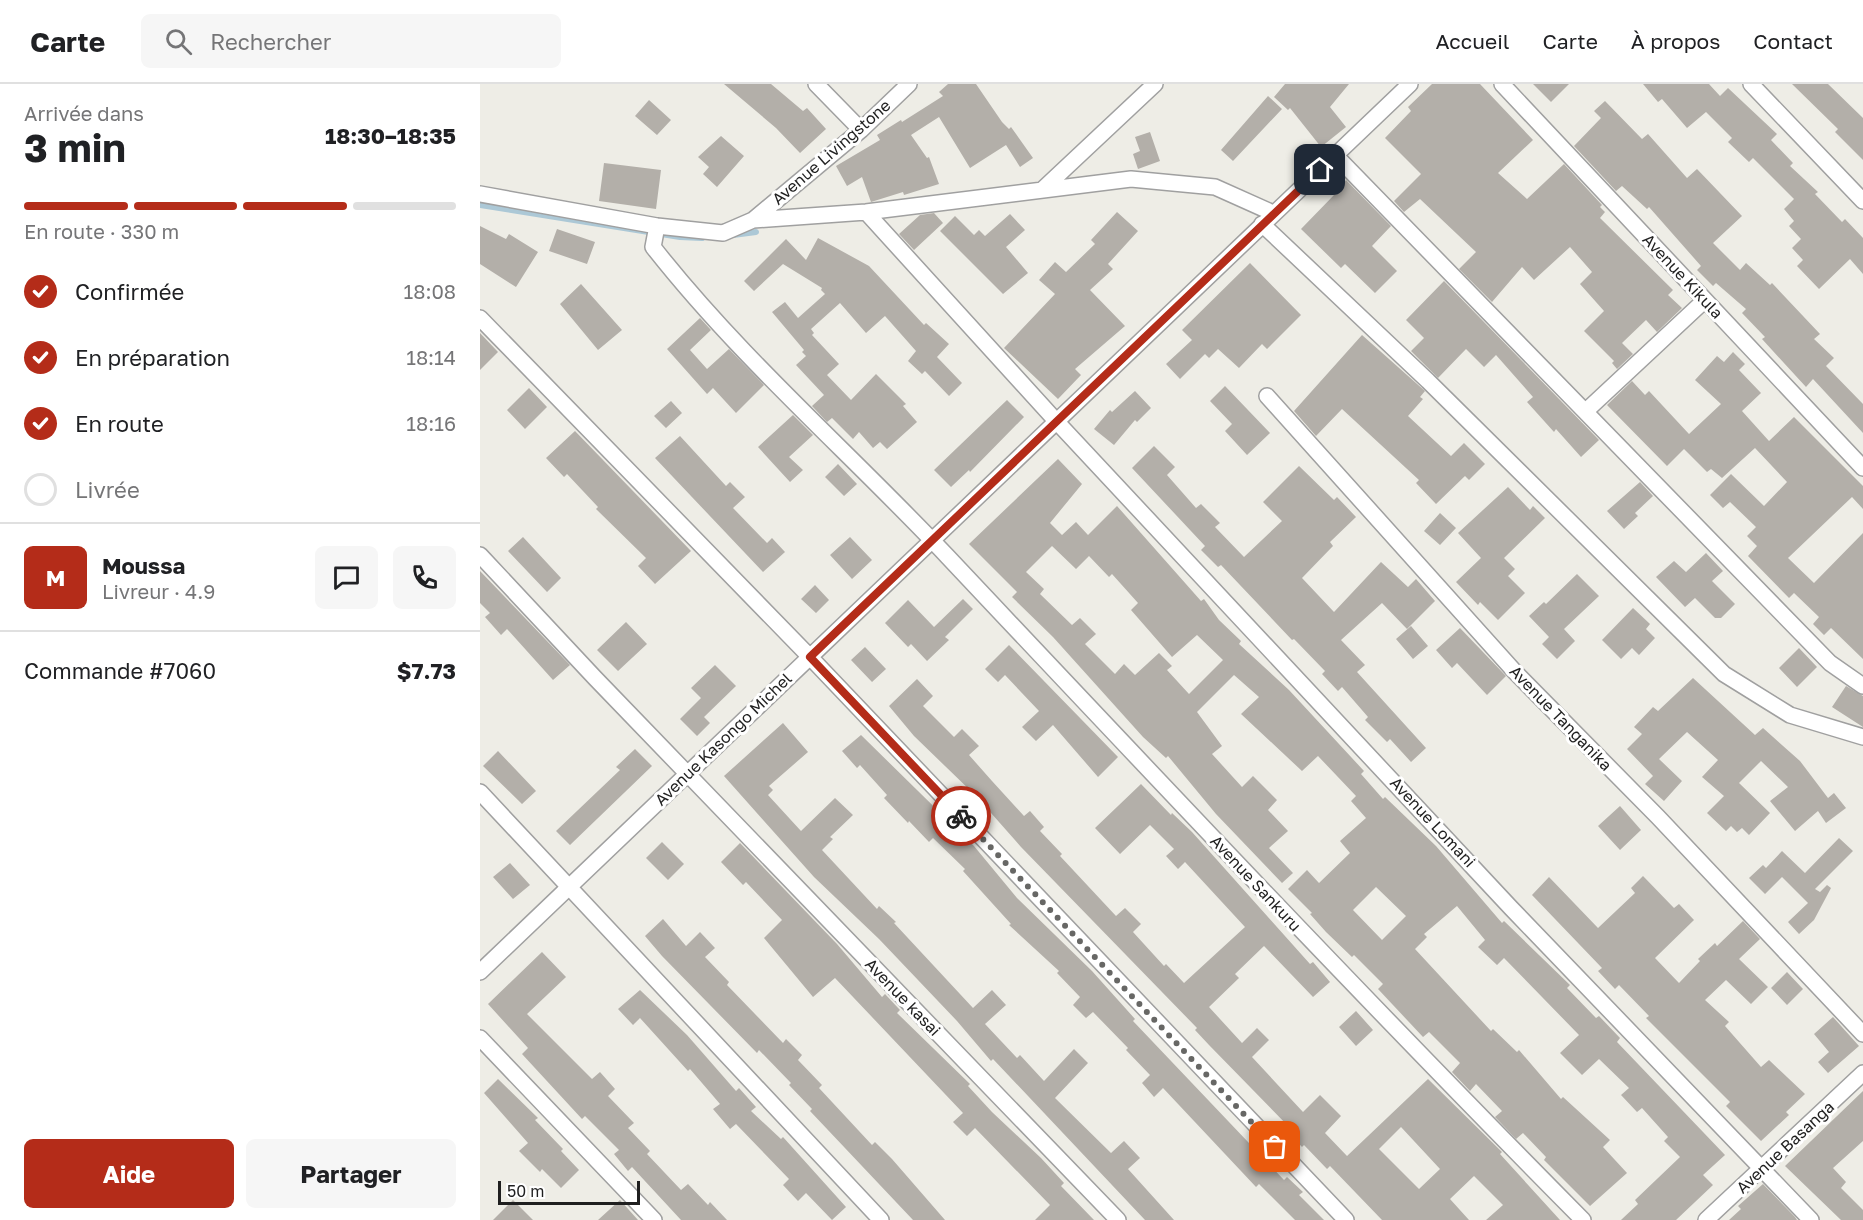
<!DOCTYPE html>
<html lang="fr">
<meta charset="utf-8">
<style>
:root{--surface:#fff;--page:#f6f6f6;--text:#202124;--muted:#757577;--line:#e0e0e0;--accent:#b42c19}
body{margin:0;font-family:"Golos Text",sans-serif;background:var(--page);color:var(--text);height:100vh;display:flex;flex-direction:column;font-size:22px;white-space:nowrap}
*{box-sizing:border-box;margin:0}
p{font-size:20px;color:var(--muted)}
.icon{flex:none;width:33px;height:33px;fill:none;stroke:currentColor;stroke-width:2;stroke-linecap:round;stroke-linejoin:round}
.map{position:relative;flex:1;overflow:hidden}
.sheet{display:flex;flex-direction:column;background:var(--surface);width:480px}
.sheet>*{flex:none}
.scale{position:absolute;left:18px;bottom:15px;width:142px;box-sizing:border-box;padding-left:6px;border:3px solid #1f1f1f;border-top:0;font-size:16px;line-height:21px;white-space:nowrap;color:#1f1f1f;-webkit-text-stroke:4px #fff;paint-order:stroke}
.pin{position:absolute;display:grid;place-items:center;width:51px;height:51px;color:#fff;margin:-26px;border-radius:12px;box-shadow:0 3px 9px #0006}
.courier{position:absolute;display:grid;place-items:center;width:60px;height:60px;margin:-30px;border:4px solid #b42c19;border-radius:50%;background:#fff;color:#222;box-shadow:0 2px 8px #0007}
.head em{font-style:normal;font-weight:700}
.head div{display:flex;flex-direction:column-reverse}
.head{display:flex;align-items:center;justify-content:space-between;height:102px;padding:0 24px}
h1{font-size:39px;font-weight:700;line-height:45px}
.bar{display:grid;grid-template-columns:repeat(4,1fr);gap:9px 6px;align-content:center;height:72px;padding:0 24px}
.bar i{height:8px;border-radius:4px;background:var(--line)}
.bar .selected{background:var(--accent)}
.bar p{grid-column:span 4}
.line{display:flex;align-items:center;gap:15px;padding:0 24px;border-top:2px solid var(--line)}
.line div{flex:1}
.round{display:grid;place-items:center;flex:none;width:63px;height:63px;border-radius:9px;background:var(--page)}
ol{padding:0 24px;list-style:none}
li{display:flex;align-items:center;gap:18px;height:66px}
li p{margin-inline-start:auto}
li .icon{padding:6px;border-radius:50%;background:var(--accent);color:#fff;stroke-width:4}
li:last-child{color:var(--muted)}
li i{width:33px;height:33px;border:3px solid var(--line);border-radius:50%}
.cta{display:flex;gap:12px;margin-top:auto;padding:12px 24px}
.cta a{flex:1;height:69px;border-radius:9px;background:var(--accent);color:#fff;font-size:24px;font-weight:700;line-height:69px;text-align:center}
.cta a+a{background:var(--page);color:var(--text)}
header{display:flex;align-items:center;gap:36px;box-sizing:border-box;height:84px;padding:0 30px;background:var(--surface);border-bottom:2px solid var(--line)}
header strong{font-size:28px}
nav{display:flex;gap:33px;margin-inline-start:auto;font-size:21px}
.search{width:420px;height:54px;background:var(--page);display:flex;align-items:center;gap:15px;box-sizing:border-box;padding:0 21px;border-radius:9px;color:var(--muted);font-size:22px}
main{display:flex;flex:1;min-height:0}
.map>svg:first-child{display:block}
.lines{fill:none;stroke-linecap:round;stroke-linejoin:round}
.stream{stroke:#acc8d6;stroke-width:6}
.building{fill:#b3afa9;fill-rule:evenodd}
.minor-casing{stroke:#a0a0a0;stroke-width:18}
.minor{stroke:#fff;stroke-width:15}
.done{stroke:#676765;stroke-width:6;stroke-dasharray:0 10.8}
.route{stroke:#b42c19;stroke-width:8}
.labels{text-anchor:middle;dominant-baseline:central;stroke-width:6;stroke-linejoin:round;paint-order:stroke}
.street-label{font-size:16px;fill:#1f1f1f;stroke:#fff}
</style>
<header>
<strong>Carte</strong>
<div class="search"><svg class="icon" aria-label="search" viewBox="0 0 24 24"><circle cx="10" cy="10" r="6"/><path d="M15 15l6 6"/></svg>Rechercher</div>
<nav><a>Accueil</a><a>Carte</a><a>À propos</a><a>Contact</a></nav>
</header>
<main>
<section class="sheet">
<div class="head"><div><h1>3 min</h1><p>Arrivée dans</p></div><em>18:30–18:35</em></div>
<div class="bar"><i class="selected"></i><i class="selected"></i><i class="selected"></i><i></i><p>En route · 330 m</p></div>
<ol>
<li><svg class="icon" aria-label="check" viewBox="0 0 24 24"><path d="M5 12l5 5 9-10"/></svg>Confirmée<p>18:08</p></li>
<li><svg class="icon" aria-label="check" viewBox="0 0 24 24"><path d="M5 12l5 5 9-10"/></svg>En préparation<p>18:14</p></li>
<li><svg class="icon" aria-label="check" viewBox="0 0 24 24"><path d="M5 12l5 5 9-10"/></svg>En route<p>18:16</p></li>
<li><i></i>Livrée</li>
</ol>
<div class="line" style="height:108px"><b class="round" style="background:var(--accent);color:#fff">M</b><div><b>Moussa</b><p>Livreur · 4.9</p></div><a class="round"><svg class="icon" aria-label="chat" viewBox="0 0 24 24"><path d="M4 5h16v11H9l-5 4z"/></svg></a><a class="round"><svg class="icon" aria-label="phone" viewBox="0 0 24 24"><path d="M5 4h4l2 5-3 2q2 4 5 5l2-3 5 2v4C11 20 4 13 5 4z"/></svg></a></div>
<div class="line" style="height:78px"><div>Commande #7060</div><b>$7.73</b></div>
<div class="cta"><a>Aide</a><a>Partager</a></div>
</section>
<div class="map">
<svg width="1383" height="1136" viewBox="0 0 1383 1136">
<rect width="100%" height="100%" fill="#eeede6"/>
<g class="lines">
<path class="stream" d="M0 121 200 153 222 154
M253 151 276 148"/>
</g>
<path class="building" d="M244 0H291L323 27 327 24 346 45 320 69 296 44Z
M468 0H496L522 38 529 45 531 43 553 74 540 83 526 61 490 84 459 33 431 51 447 74 449 73 459 100 424 111 423 108 391 118 382 93 367 102 356 82 400 56 397 51 421 36 422 38 463 12 459 8Z
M805 0H869L850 23 866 43 841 63 810 24 808 26 794 13Z
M952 0H1000L1053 56 1018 89 1047 115 1084 80 1122 121 1120 123 1125 128 1120 134 1193 206 1188 211 1202 224 1177 248 1166 236 1142 259 1153 270 1137 285 1132 279 1134 277 1104 247 1124 227 1100 200 1112 188 1090 163 1054 196 1042 183 1012 218 979 185 996 168 940 115 924 128 914 117 941 90 905 54 931 27 928 23Z
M1053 0H1089L1071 18Z
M1163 0H1229L1240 12 1248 4 1297 50 1291 56 1313 79 1310 82 1338 108 1335 110 1362 138 1365 135 1383 154V190L1370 175 1339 205 1317 182 1323 176 1312 164 1321 155 1309 142 1314 137 1304 125 1314 115 1273 74 1269 78 1248 58 1252 54 1226 28 1207 44 1182 15 1178 18Z
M1312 0H1348L1383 34V76L1355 48 1358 45Z
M788 12 802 25 753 77 741 66Z
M169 16 191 36 177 51 155 32Z
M1125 17 1162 55 1168 50 1207 94 1217 85 1262 132 1233 159 1260 186 1266 179 1290 201 1292 199 1340 250 1334 255 1354 274 1346 282 1383 320V349L1333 295 1326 303 1282 255 1285 253 1262 229 1266 225 1236 199 1233 202 1217 186 1221 182 1169 123 1167 125 1142 102 1136 107 1094 62 1121 34 1114 27Z
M670 48 680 77 658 85 653 70 660 67 655 53Z
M241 52 264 72 237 103 223 90 229 83 218 73Z
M124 79 181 86 176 125 119 117Z
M860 96 864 99 866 96 911 142 892 162 917 187 895 209 865 180 861 184 821 145 854 111 849 107Z
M637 128 658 147 628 180 633 185 610 206 645 242 595 285 601 291 578 315 524 264 575 210 559 196 575 178 586 188 615 160 611 156Z
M454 129 463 139 434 166 419 150 440 131Z
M530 130 545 146 526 163 548 189 523 210 460 147 475 132 494 151 499 146 505 152Z
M0 142 26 155 29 150 58 168 36 203 0 180Z
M77 145 115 158 107 180 69 167Z
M338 154 389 182 444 241 446 239 469 260 457 273 482 299 469 312 445 287 442 290 428 277 436 267 405 232 386 249 360 219 331 245 334 249 332 251 359 280 347 291 371 316 396 290 426 320 423 322 437 338 407 365 400 358 393 364 379 348 373 355 352 334 347 338 332 322 344 311 316 281 326 272 322 268 324 266 292 228 305 218 318 234 345 210 341 206 342 204 303 180 274 207 264 197 306 155 326 176Z
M770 179 821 231 787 265 782 260 759 284 738 265 729 274 725 270 700 295 686 280 712 256 702 246Z
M964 197 1119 356 1101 373 1076 345 1074 348 1047 318 1053 313 1016 271 1004 283 986 265 958 294 931 267 944 254 926 236Z
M101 200 142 246 118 266 80 220Z
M220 234 231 246 210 266 227 285 249 265 284 301 256 329 233 304 227 310 187 265Z
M0 249 18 268 0 286Z
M882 251 945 307 940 313 943 315 928 332 971 372 984 359 1005 380 989 396 985 392 956 420 936 399 939 396 862 325 836 352 814 327Z
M1253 268 1265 280 1259 286 1281 309 1262 327 1289 357 1314 333 1383 402V425L1372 413 1308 474 1334 499 1383 449V575L1351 544 1344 551 1333 540 1339 533 1314 509 1309 514 1268 472 1277 462 1267 452 1276 443 1250 418 1243 424 1230 411 1251 390 1284 422 1307 398 1275 364 1242 394 1231 385 1227 388 1204 365 1187 382 1127 321 1152 297 1165 311 1169 307 1209 350 1241 320 1215 296 1237 272 1244 278Z
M745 302 790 349 767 371 745 347 752 340 730 317Z
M49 304 67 323 45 345 27 326Z
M655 307 671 324 657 338 655 336 634 361 614 345 630 326 632 328Z
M527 316 544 333 490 388 489 386 471 403 454 386Z
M191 317 202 329 186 344 174 332Z
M313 331 333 351 309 373 323 386 310 398 278 363Z
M95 347 211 467 175 500 158 482 166 474 116 425 118 423 87 390 84 393 66 374Z
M200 352 246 402 250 398 265 413 253 424 287 459 292 454 305 468 283 488 175 374Z
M674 362 695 383 687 391 716 424 721 420 740 439 735 443 764 473 802 437 783 418 819 382 854 416 857 413 876 433 850 458 853 462 822 494 854 528 901 478 928 503 936 495 955 517 927 545 902 519 861 556 885 581 877 588 946 664 931 678 910 655 907 658 885 636 888 633 862 603 858 607 842 590 845 587 814 555 812 556 741 481 738 483 721 466 725 462 652 384Z
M578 375 602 400 570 439 582 451 596 438 608 451 637 422 721 517 724 515 739 536 761 557 759 560 809 606 884 687 881 690 903 715 905 713 956 762 1022 839 1024 837 1090 901 1087 904 1116 934 1119 932 1140 954 1137 958 1245 1071 1223 1091 1233 1101 1196 1136H1141L1158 1120 1155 1116 1200 1073 1184 1057 1188 1053 1162 1024 1157 1028 1141 1011 1149 1004 1119 975 1102 991 1080 969 1099 951 1024 874 1017 881 998 863 1005 856 977 822 944 850 947 853 935 865 1011 947 1013 945 1037 968 1039 966 1081 1015 1083 1013 1130 1056 1123 1063 1147 1089 1110 1122 1064 1076 1066 1073 1043 1049 1036 1055 1015 1033 1022 1027 996 1000 990 1007 972 988 980 979 949 948 943 953 898 905 903 900 874 871 872 873 846 848 830 830 832 829 808 805 827 786 839 799 870 769 860 757 886 734 871 717 876 712 838 672 822 687 761 630 779 613 754 591 717 628 742 662 732 670 762 703 773 692 797 716 788 726 808 747 789 764 813 789 802 799 736 730 688 672 686 674 663 653 573 553 532 513 537 508 489 460ZM572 462 596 485 609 472 629 493 632 490 658 519 651 526 692 573 717 551 743 576 709 610 687 586 692 582 679 569 655 591 644 580 635 590 605 560 616 550 600 534 592 541 560 510 564 505 546 488ZM896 803 926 832 902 856 873 826Z
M358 380 377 400 364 412 345 393Z
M1160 398 1173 412 1155 429 1158 432 1144 445 1127 427Z
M1028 403 1050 426 1053 422 1065 434 1024 474 1035 485 1028 492 1045 509 1018 536 1000 518 998 521 976 498 1001 474 978 449Z
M960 429 976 444 960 461 944 447Z
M43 453 81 494 67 508 28 467Z
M370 453 392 476 372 495 350 471Z
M1226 469 1243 487 1232 497 1255 520 1241 534H1235L1215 514 1205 523 1176 493 1194 477 1206 488Z
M0 487 90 581 73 596 27 545 21 551 5 533 10 529 0 519Z
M1097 490 1119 512 1084 545 1095 557 1077 575 1062 560 1069 553 1049 532 1064 518 1066 520Z
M335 501 349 516 336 529 321 515Z
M483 515 493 525 465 553 469 556 447 577 431 560 428 563 405 539 428 516 454 543Z
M1153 524 1170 540 1166 545 1175 554 1159 571 1152 564 1141 575 1122 556Z
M146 538 167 560 138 587 117 566Z
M931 542 948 562 933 575 916 555Z
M980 544 1026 592 1007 611 977 579 972 584 956 566Z
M529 561 638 673 618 693 573 641 556 657 542 643 559 627 525 591 518 598 505 585Z
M385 563 406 585 392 598 371 576Z
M1319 564 1337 583 1317 603 1299 584Z
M235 581 256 602 224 633 230 639 217 652 200 635 221 614 211 604Z
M1213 594 1275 651 1283 644 1320 677 1348 714 1354 709 1366 724 1346 739 1338 727 1315 747 1290 717 1308 703 1281 677 1259 699 1290 729 1269 751 1262 744 1257 748 1251 742 1246 747 1227 729 1244 712 1222 693 1238 676 1207 648 1179 675 1202 697 1184 717 1165 700 1173 692 1147 665 1162 650 1154 643 1173 623 1178 627Z
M437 595 453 612 443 622 474 653 482 645 499 662 489 671 512 697 544 732 550 727 564 743 560 747 582 770 580 772 636 832 645 824 661 840 653 848 684 882 686 880 704 899 765 843 705 778 698 785 686 772 694 765 670 741 640 770 615 744 661 700 691 731 692 729 712 748 830 880 833 878 850 898 833 913 784 862 755 890 759 894 729 923 762 959 777 944 789 956 772 973 823 1028 840 1011 861 1032 845 1049 867 1072 948 995 1022 1068 1020 1070 1080 1136H1006L1023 1121 994 1092 970 1115 989 1136H902L850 1082 847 1085 824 1061 822 1063 805 1045 808 1042 729 961 715 946 717 944 541 763 496 712 434 652 409 622ZM921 1043 960 1085 939 1105 899 1065Z
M1366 602 1383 612V643L1352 623Z
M303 639 328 668 289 702 293 706 288 711 321 747 355 714 373 731 350 753 353 755 342 766 397 825 399 822 416 838 414 839 493 924 512 906 526 921 505 940 537 974 540 971 564 997 594 965 608 979 575 1014 631 1069 644 1057 660 1074 648 1085 694 1136H665L513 975 511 977 477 937 399 855 334 793 244 692Z
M381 651 494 762 537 814 612 887 655 935 653 937 804 1096 807 1093 823 1108 819 1111 844 1136H815L779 1100 776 1103 683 1004 674 1013 662 999 670 991 646 966 648 964 613 928 606 934 593 921 600 913 577 889 579 887 529 841 531 840 483 787 485 785 453 754 449 758 429 737 428 739 404 714 407 711 380 681 377 684 362 667Z
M155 665 172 682 90 761 76 747 140 686 136 683Z
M18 667 56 707 42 720 3 682Z
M1140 722 1161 746 1140 766 1118 742Z
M1359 754 1373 767 1335 805 1340 808 1347 801 1351 804 1334 836 1319 850 1308 838 1328 819 1302 793 1285 810 1269 794 1283 781 1286 784 1302 767 1325 789Z
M182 758 204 780 188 796 166 774Z
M260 759 357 860 402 913 405 910 420 926 417 929 490 1000 488 1002 512 1028 561 1074 584 1099 581 1102 614 1136H555L570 1121 495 1044 487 1052 473 1038 483 1029 355 894 333 913 284 854 302 836 266 798 263 801 241 778Z
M30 779 50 801 33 815 13 793Z
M1163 792 1194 824 1199 820 1214 836 1175 874 1199 899 1220 877 1218 875 1235 859 1237 862 1263 837 1280 855 1259 875 1288 903 1271 920 1246 896 1225 916 1249 938 1245 942 1281 983 1289 976 1325 1010 1306 1028 1309 1031 1281 1057 1246 1022 1250 1018 1166 934 1169 932 1139 901 1135 905 1118 887 1122 884 1052 811 1069 793 1118 844 1155 809 1151 804Z
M183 835 206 862 220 848 235 864 225 873 249 898 247 901 303 959 306 955 322 971 318 976 342 1001 339 1004 392 1061 395 1058 412 1075 465 1136H433L330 1027 332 1025 309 1001 311 999 279 966 277 969 182 872 165 852Z
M62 868 86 893 47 930 112 995 120 988 135 1005 128 1012 154 1039 148 1044 170 1067 167 1070 201 1106 208 1100 228 1121 230 1118 247 1136H201L152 1083 148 1087 134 1070 139 1066 105 1032 102 1035 42 970 48 964 8 920Z
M1307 888 1323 905 1307 921 1291 904Z
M160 906 207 951 256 1007 259 1004 276 1023 271 1027 301 1055 303 1053 366 1123 352 1136 326 1109 318 1117 303 1101 309 1095 256 1040 250 1045 233 1025 240 1020 210 985 208 987 160 934 153 941 138 925Z
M876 927 893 946 876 962 859 943Z
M1353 933 1379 962 1348 989 1338 978 1349 968 1334 950Z
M18 995 58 1034 55 1036 83 1065 81 1067 99 1086 81 1104 62 1085 60 1088 39 1067 48 1059 4 1009Z
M1383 1007V1057L1353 1084 1366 1098 1361 1104 1383 1126V1136H1361L1305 1082Z
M1283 1100 1315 1133 1317 1136H1249L1261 1125 1258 1122Z
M33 1116 53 1136H13Z
M140 1116 158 1136H118Z"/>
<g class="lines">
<defs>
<path id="minor" d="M336 0 381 46
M1022 0 1383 384
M1271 0 1383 117
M856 72 1350 579 1383 602
M562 106 675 0
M0 110 177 142 243 149 273 136 386 128 651 95 735 103 793 129
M386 128 577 338 1031 824 1331 1136
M273 136 381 46 429 0
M782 140 948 297 1244 590 1310 631 1383 653
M177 142 173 163C261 275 369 368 467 472 677 695 887 918 1103 1136
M0 234 330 573 866 1136
M787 312 1035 588 1178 733 1383 950
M1107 326 1225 216
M0 471 115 594 638 1136
M0 708 401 1136
M0 888 930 0
M0 954 174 1136
M1226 1136 1383 989"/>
</defs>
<use href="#minor" class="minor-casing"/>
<use href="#minor" class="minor"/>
</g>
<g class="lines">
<path class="done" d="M481 732 795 1063"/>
<path class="route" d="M481 732 330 573 840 86"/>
</g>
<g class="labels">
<g class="street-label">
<text transform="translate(351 68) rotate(-41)">Avenue Livingstone</text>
<text transform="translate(1203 192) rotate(47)">Avenue Kikula</text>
<text transform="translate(1081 634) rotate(46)">Avenue Tanganika</text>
<text transform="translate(243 655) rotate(-44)">Avenue Kasongo Michel</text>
<text transform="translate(953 738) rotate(47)">Avenue Lomani</text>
<text transform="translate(776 799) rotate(47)">Avenue Sankuru</text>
<text transform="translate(423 913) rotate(46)">Avenue kasai</text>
<text transform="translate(1305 1063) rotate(-43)">Avenue Basanga</text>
</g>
</g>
</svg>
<div class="scale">50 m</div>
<div class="pin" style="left:795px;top:1063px;background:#ea580c"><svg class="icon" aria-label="bag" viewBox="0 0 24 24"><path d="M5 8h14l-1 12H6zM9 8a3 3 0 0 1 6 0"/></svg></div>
<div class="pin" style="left:840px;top:86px;background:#1f2937"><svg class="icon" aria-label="home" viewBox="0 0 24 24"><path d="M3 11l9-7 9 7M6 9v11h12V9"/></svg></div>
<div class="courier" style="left:481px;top:732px"><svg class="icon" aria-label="bike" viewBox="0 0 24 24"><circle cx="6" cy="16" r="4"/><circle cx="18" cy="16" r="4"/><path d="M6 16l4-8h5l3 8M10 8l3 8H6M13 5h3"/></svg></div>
</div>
</main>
